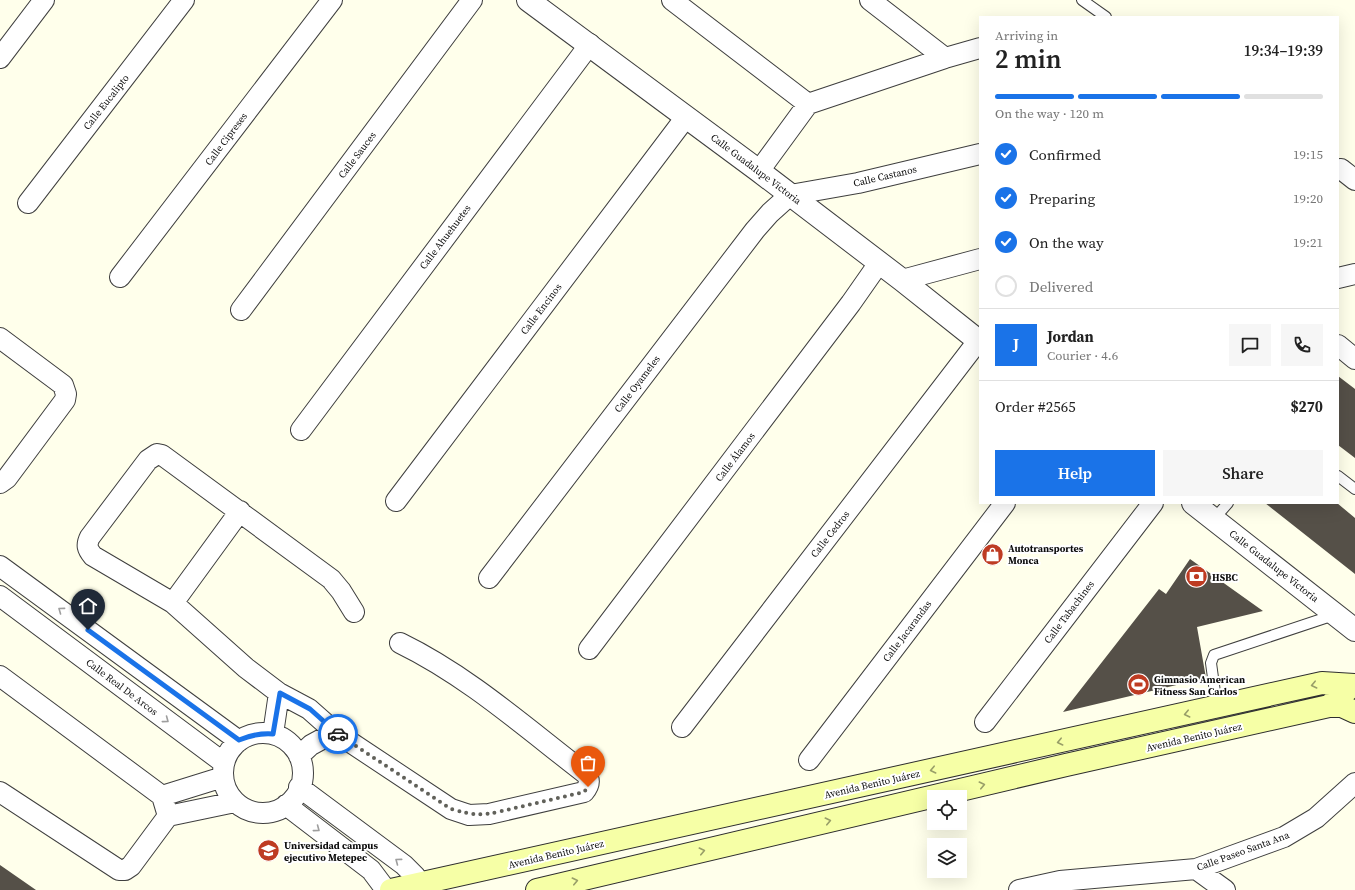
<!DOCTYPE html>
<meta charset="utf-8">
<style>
:root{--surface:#fff;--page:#f6f6f6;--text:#222;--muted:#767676;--line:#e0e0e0;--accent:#1a73e8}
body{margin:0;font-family:"Source Serif 4",serif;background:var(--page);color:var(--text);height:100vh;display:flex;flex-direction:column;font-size:15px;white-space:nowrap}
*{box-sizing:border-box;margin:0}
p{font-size:13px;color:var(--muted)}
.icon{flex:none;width:22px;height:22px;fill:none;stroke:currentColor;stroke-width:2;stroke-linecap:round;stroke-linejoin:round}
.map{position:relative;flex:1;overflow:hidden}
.sheet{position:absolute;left:979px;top:16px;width:360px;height:488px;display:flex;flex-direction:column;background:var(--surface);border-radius:0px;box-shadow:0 4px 16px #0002}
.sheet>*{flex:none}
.tools{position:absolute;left:927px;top:790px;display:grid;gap:8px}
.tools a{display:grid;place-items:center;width:40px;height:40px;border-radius:0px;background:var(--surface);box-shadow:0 4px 16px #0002;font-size:20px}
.pin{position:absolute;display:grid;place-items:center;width:34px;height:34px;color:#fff;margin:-41px -17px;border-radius:50% 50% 50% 0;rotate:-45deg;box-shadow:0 0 4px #0007}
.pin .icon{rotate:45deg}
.courier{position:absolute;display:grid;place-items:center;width:40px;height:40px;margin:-20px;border:3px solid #1a73e8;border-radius:50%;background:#fff;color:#222;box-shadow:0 1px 5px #0007}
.overview em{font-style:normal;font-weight:600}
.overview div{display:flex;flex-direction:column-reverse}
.overview{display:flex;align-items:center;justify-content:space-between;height:68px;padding:0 16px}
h1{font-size:26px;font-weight:600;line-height:30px}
.bar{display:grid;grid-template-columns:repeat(4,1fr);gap:6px 4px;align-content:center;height:48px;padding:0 16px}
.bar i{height:5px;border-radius:3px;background:var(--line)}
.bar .current{background:var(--accent)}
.bar p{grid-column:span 4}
.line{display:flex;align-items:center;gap:10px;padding:0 16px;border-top:1px solid var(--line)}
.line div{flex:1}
.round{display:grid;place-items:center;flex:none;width:42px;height:42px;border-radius:0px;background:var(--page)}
ol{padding:0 16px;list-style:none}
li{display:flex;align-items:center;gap:12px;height:44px}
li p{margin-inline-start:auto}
li .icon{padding:4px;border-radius:50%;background:var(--accent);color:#fff;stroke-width:4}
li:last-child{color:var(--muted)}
li i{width:22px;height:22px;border:2px solid var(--line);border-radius:50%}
.cta{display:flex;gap:8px;margin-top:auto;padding:8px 16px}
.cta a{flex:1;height:46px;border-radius:0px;background:var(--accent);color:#fff;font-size:16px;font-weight:600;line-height:46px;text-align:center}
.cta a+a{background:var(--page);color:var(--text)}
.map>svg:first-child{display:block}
.building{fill:#555048}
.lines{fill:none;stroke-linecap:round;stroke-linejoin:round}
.service-casing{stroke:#3f3f3f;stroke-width:12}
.minor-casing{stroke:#3f3f3f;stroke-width:22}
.tertiary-casing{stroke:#3f3f3f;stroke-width:24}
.secondary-casing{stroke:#2e2e2e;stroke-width:24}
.service{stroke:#fff;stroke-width:10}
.minor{stroke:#fff;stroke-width:20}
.tertiary{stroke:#fff;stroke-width:22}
.secondary{stroke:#f6ffa6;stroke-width:22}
.oneway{stroke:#9e9e9e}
.oneway2{stroke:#989e68}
.done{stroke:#61615a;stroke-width:4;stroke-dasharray:0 7.2}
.route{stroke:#1a73e8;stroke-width:5}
.labels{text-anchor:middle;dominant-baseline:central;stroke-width:4;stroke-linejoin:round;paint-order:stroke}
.street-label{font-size:10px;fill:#0c0c0c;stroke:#fff}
.poi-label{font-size:10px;font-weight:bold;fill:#0c0c0c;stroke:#fff;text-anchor:start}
</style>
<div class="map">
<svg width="1355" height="890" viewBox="0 0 1355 890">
<rect width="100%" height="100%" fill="#ffffeb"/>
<path class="building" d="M1338 376 1355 389V458L1338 445Z
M1265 503H1337L1355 518V574Z
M1190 559 1263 611 1197 627 1206 678 1063 712 1159 589 1166 594Z
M0 865 36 890H0Z"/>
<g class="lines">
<defs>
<path id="service" d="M1082 0 1106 17
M1338 476 1355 489
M1214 519 1228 503
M1217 707 1211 663 1214 655 1334 615"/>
<path id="minor" d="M672 0 808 104
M870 0 945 58
M0 58 44 0
M1341 169 1355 180
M759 171 808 104 945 58 980 48
M28 203 184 0
M120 277 332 0
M1338 278 1355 274
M902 280 980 259
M241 310 472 0
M0 338 63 385 66 394 65 400 7 478 0 483
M1338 345 1355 359
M301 430 590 44
M396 501 686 117
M0 566 239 741
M489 578 755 230 770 213 790 195 858 183 980 154
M0 596 224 763
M173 603 240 511
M354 612 341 591 331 579 162 455 157 454 148 460 90 537C86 545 87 549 93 556L173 603 246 668 279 693 309 709 335 732 451 809 469 815 489 814 584 792C589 786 591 781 586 774 526 728 468 676 400 643
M589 649 851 303 879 263
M0 676 162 796 168 816 131 866 125 870H119L0 792
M985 722 1153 503
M682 727 978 341
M223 773a40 40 0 1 1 80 0a40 40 0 1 1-80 0Z
M273 734 279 693
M299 756 311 745 335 732
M809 760 1005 503
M299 787 404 865 415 876 423 890
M162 796 223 777
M286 805 371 870 386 890
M168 816 235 802
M1196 869 1225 890
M1019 890 1060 881 1196 869 1284 837 1316 818 1355 783"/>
<path id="tertiary" d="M528 0 759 171 902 280 980 342
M1193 503 1355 630"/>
<path id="secondary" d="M1329 706H1342L1355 712
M391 890 1322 683 1355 685
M537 890 1066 765 1329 706 1353 685"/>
</defs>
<use href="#service" class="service-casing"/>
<use href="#minor" class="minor-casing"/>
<use href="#tertiary" class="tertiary-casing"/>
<use href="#secondary" class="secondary-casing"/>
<use href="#service" class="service"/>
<use href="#minor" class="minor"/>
<use href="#tertiary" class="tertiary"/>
<use href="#secondary" class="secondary"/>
</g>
<defs><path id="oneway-chevron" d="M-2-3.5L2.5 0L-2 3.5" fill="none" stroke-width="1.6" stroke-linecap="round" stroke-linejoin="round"/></defs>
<g class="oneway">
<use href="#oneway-chevron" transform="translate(61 610) rotate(-144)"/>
<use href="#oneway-chevron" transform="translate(166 720) rotate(37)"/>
<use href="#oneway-chevron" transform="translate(317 829) rotate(37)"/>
<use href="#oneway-chevron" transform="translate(398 861) rotate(-143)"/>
</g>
<g class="oneway2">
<use href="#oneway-chevron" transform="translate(1314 685) rotate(167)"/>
<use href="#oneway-chevron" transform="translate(1187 714) rotate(167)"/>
<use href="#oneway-chevron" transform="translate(1060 742) rotate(167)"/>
<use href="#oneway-chevron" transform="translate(933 770) rotate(167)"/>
<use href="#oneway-chevron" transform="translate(982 785) rotate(-13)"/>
<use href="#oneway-chevron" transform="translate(828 821) rotate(-13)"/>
<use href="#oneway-chevron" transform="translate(702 851) rotate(-13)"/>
<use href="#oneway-chevron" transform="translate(575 881) rotate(-13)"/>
</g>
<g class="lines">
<path class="done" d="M338 734 451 809C471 815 482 816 502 811L584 792 588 787"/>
<path class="route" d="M88 630 239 740C251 735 260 733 273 734L280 693 310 709 338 734"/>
</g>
<defs>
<symbol id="shop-disc" viewBox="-11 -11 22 22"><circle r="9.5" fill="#be3b22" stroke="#fff"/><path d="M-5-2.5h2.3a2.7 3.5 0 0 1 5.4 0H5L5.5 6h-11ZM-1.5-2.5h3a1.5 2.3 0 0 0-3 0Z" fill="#fff"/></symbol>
<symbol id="bank-disc" viewBox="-11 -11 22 22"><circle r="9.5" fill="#be3b22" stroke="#fff"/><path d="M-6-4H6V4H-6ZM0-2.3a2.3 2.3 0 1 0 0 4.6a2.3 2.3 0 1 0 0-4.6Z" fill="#fff"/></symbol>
<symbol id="stadium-disc" viewBox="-11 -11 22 22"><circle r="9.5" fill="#be3b22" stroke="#fff"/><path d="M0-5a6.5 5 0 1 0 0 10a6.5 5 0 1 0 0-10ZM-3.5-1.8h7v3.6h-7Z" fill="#fff"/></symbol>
<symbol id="university-disc" viewBox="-11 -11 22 22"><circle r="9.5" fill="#be3b22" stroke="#fff"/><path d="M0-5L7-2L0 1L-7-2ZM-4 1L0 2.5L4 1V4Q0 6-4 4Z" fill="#fff"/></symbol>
</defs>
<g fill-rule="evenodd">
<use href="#shop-disc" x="980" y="542" width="25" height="25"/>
<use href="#bank-disc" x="1184" y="564" width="25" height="25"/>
<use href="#stadium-disc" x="1126" y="672" width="25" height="25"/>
<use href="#university-disc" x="256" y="838" width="25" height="25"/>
</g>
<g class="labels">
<g class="street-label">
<text transform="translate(106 102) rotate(-52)">Calle Eucalipto</text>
<text transform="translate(226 139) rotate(-53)">Calle Cipreses</text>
<text transform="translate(357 155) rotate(-53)">Calle Sauces</text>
<text transform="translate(756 169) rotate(37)">Calle Guadalupe Victoria</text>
<text transform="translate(885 176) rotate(-13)">Calle Castanos</text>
<text transform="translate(445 237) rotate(-53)">Calle Ahuehuetes</text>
<text transform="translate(541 309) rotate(-53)">Calle Encinos</text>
<text transform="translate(637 384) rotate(-53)">Calle Oyameles</text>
<text transform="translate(735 457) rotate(-53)">Calle Álamos</text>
<text transform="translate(830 534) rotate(-52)">Calle Cedros</text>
<text transform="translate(1274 566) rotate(38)">Calle Guadalupe Victoria</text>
<text transform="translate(1069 612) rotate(-53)">Calle Tabachines</text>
<text transform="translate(907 631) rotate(-53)">Calle Jacarandas</text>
<text transform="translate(122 687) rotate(37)">Calle Real De Arcos</text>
<text transform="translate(1194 737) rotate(-13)">Avenida Benito Juárez</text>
<text transform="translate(872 784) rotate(-13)">Avenida Benito Juárez</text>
<text transform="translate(1243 851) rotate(-20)">Calle Paseo Santa Ana</text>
<text transform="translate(556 854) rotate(-13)">Avenida Benito Juárez</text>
</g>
<g class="poi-label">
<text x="1008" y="548">Autotransportes<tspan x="1008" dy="12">Monca</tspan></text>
<text x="1212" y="577">HSBC</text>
<text x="1154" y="679">Gimnasio American<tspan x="1154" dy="12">Fitness San Carlos</tspan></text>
<text x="284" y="845">Universidad campus<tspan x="284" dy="12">ejecutivo Metepec</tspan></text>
</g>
</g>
</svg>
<div class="tools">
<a><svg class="icon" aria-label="locate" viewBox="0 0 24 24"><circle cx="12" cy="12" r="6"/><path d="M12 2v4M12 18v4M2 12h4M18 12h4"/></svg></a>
<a><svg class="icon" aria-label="layers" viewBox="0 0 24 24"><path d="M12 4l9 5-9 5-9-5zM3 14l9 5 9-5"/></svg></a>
</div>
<div class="pin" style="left:588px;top:787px;background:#ea580c"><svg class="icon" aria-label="bag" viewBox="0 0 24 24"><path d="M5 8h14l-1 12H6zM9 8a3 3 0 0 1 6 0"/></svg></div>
<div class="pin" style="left:88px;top:630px;background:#1f2937"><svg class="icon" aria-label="home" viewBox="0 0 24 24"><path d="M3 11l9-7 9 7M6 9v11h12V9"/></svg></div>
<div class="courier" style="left:338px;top:734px"><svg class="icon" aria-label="car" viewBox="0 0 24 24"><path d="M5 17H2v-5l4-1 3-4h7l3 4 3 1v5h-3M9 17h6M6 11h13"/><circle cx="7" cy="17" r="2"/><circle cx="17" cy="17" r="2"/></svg></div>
<section class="sheet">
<div class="overview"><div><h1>2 min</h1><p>Arriving in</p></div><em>19:34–19:39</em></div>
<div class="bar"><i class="current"></i><i class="current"></i><i class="current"></i><i></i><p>On the way · 120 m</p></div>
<ol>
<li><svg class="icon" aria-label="check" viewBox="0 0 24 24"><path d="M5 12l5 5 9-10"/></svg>Confirmed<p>19:15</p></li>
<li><svg class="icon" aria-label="check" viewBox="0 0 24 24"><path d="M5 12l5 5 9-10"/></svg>Preparing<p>19:20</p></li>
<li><svg class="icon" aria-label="check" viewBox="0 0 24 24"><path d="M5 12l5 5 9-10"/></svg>On the way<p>19:21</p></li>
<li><i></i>Delivered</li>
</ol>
<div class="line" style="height:72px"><b class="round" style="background:var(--accent);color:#fff">J</b><div><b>Jordan</b><p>Courier · 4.6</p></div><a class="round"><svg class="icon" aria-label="chat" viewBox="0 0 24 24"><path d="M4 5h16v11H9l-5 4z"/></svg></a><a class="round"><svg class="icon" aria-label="phone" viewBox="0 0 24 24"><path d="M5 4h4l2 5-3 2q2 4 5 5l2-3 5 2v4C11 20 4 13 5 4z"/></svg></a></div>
<div class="line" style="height:52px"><div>Order #2565</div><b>$270</b></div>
<div class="cta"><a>Help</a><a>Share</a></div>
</section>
</div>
